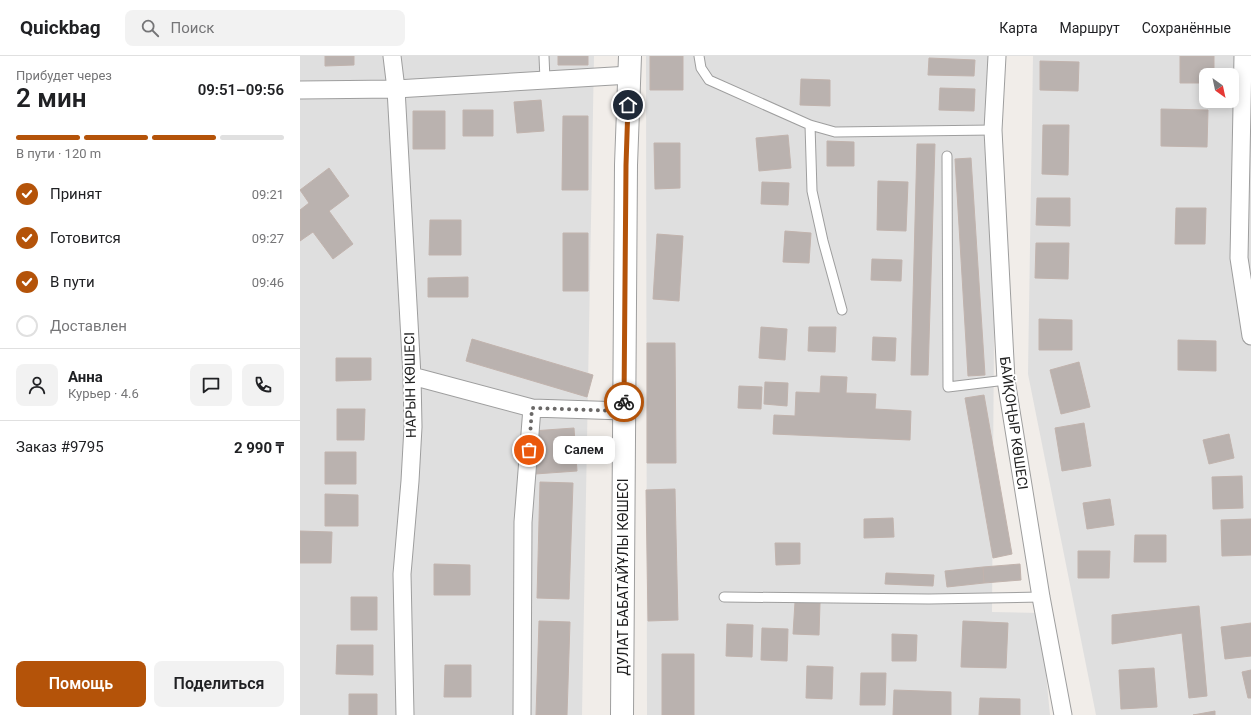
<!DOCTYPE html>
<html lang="ru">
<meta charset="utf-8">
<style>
:root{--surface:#fff;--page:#f2f2f2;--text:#202124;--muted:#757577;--line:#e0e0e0;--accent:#b45309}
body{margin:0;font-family:Roboto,sans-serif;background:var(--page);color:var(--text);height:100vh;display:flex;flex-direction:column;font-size:15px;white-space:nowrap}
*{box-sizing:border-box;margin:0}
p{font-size:13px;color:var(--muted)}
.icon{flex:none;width:22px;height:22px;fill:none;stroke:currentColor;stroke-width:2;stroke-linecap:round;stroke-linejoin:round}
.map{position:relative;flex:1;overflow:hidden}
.panel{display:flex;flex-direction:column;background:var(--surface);width:300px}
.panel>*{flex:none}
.needle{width:26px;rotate:147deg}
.buttons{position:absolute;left:899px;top:12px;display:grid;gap:8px}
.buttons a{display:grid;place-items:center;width:40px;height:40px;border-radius:8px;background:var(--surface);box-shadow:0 2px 10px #0003;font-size:20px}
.pin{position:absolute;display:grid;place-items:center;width:34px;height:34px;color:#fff;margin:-17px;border:2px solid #fff;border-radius:50%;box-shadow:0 1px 4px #0007}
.courier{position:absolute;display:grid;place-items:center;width:40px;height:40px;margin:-20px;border:3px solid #b45309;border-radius:50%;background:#fff;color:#222;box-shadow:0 1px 5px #0007}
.bubble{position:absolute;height:28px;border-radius:8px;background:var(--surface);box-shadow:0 2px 10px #0003;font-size:13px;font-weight:600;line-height:28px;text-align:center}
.overview em{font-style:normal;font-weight:600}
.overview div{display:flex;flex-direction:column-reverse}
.overview{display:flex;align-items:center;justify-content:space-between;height:68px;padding:0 16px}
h1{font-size:26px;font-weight:600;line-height:30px}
.bar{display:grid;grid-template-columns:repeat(4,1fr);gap:6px 4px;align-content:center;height:48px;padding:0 16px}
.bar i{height:5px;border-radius:3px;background:var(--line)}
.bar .on{background:var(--accent)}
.bar p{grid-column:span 4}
.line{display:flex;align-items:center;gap:10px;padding:0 16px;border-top:1px solid var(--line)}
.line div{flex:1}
.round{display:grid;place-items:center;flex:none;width:42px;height:42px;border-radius:8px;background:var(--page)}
ol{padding:0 16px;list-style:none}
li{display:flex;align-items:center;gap:12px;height:44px}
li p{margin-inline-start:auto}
li .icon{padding:4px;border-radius:50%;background:var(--accent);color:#fff;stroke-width:4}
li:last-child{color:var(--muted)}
li i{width:22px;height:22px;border:2px solid var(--line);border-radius:50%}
.action{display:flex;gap:8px;margin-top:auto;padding:8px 16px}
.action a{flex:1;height:46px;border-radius:8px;background:var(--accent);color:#fff;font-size:16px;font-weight:600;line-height:46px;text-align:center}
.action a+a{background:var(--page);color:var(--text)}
header{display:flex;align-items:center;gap:24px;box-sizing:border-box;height:56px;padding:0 20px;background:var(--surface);border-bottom:1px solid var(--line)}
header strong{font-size:19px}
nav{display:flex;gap:22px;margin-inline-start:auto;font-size:14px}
.search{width:280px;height:36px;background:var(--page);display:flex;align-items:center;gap:10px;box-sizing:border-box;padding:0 14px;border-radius:8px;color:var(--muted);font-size:15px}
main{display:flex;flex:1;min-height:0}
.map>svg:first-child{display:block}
.residential{fill:#dfdfdf;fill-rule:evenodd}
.building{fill:#bab2af;stroke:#c1b3ad}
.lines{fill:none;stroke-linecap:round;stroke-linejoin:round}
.service-casing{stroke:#9e9e9e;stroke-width:11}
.minor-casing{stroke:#9e9e9e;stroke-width:19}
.tertiary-casing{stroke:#9e9e9e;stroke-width:24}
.service{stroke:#fff;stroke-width:9}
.minor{stroke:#fff;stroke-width:17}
.tertiary{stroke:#fff;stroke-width:22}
.done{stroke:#6a6867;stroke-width:4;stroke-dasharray:0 7.2}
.route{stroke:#b45309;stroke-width:5}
.labels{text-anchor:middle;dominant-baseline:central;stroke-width:4;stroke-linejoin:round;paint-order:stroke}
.street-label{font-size:14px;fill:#212121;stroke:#fff}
</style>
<header>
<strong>Quickbag</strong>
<div class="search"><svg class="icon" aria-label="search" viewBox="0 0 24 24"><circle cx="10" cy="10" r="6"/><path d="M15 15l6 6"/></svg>Поиск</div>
<nav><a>Карта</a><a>Маршрут</a><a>Сохранённые</a></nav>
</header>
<main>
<section class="panel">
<div class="overview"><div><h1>2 мин</h1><p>Прибудет через</p></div><em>09:51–09:56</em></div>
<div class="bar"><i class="on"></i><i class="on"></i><i class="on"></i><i></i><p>В пути · 120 m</p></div>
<ol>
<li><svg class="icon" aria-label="check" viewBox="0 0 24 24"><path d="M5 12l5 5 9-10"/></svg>Принят<p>09:21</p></li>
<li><svg class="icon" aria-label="check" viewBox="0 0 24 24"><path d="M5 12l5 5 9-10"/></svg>Готовится<p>09:27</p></li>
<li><svg class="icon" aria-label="check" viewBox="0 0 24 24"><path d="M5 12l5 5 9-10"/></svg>В пути<p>09:46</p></li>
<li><i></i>Доставлен</li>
</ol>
<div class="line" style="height:72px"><a class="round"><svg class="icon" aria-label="person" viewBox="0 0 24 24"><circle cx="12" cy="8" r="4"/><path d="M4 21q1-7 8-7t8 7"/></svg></a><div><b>Анна</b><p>Курьер · 4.6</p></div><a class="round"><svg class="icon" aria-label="chat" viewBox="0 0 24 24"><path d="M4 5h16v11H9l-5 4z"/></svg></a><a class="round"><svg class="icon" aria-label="phone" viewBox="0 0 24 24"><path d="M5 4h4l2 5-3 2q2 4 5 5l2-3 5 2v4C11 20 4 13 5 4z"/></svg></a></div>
<div class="line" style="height:52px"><div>Заказ #9795</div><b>2 990 ₸</b></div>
<div class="action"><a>Помощь</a><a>Поделиться</a></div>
</section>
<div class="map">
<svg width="951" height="659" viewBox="0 0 951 659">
<rect width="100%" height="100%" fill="#f1ede9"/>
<path class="residential" d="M0 0H294L282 659H0Z
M346 0H696L692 556 740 557 750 659H347Z
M733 0H951V659H796L728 318ZM906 19H932V45H906Z"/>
<path class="building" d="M25 0H54V9L25 10Z
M258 0H288V9H258Z
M350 0H383V34H350Z
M880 0H914V19H906V27H880Z
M629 2 675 4 674 20 628 19Z
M740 5 779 6 778 35 740 34Z
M501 23 530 24V50L500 49Z
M640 32 675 33 674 55 639 54Z
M241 44 244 75 217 77 214 46Z
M861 53 908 54 907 91 861 90Z
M163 54H193V80H163Z
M113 55H145V93H113Z
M263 60H288V134H262Z
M743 69H769L768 119 742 118Z
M488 79 491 112 459 115 456 82Z
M527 85 554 86V110H527Z
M354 87H380V132L355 133Z
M617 88H635L628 319H611Z
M671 102 685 319 668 320 655 103Z
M29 112 49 140 29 155 53 188 33 203 13 176 0 185V154L9 147 0 134Z
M578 125 608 126 606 175 577 174Z
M462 126 489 127 488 149 461 148Z
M737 142H770V170L736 169Z
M876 152H906L905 188H875Z
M130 164H161V199H129Z
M485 175 511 177 509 207 483 206Z
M263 177H288V235H263Z
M357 178 383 180 379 245 353 243Z
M736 187H769L768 223 735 222Z
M572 203 602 204 601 225 571 224Z
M168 221V241H128V222Z
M739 263 772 264V294H739Z
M461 271 487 273 485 304 459 302Z
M509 271H536L535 296 508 295Z
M573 281 596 282 595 305 572 304Z
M172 283 293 319 287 341 166 305Z
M878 284 916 285V315L878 314Z
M347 287H375L376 407H347Z
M36 302H71V324L36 325Z
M779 306 790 351 761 358 750 314Z
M521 320 547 321 546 337 576 338 575 353 611 355 610 384 473 378 474 359 495 360 496 336 520 337Z
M465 326 488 327 487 350 464 348Z
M439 330 462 331 461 353 438 352Z
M684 339 712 498 693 502 665 342Z
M37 353H65L64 384H37Z
M784 367 791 410 762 415 755 372Z
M274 372 277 415 235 418 232 375Z
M929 378 934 402 909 408 903 384Z
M25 396H56V428H25Z
M942 420 943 452 913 453 912 421Z
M240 426 273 427 269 543 237 542Z
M375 433 378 564 348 565 346 434Z
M25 438 58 439V470H25Z
M810 443 814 469 787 473 783 447Z
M593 462 594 481 564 482V463Z
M951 463V499L922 500 921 464Z
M0 475 32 476 31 507H0Z
M835 479H866V506H834Z
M475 487H500V508L476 509Z
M778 495H810L809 522H778Z
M134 508 170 509V539H134Z
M720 508 721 524 684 527 683 511Z
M683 511 684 527 647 531 645 515Z
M586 517 634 519 633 530 585 528Z
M51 541H77V574H51Z
M495 546 520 547 519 579 493 578Z
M899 550 907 640 889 642 882 577 812 588V559Z
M239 565 270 566 267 659H236Z
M663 565 708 567 706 612 661 611Z
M951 567V600L925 603 921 571Z
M427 568 453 569 452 601 426 600Z
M462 572 488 573 487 605 461 604Z
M592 578 617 579 616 605H592Z
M37 589H73V619L36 618Z
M362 598H394V659H362Z
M145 609H171V641H144Z
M507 610 533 611 532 643 506 642Z
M854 612 857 651 821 653 819 614Z
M951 614V642H948L942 616Z
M561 617H586L585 649H560Z
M594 634 651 636V659H593Z
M49 638H77V659H49Z
M680 642 720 643V659H679Z
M915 655V659H893Z"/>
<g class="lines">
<defs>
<path id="service" d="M244 0 245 24
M399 0 401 12 409 24 510 69 535 76 693 74
M510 69 512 135 523 185 542 254
M647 100 648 331 706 324
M424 541 629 543 741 541"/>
<path id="minor" d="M92 0 96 33 112 320 113 371 110 425 102 518 105 659
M697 0 693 74 706 324 741 541 763 659
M943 0 939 202 951 280
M0 34 96 33 330 19
M112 320 232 352 324 355
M222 659 223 466 232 352"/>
<path id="tertiary" d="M322 659 326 109 330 0"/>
</defs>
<use href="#service" class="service-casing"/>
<use href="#minor" class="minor-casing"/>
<use href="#tertiary" class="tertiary-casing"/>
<use href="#service" class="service"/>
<use href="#minor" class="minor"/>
<use href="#tertiary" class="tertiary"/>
</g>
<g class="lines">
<path class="done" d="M229 394 232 352 324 355V346"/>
<path class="route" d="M324 346 326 109 328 49"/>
</g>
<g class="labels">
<g class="street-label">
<text transform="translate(110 329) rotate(-91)">НАРЫН КӨШЕСІ</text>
<text transform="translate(714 367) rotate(82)">БАЙҚОҢЫР КӨШЕСІ</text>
<text transform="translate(323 521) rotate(-90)">ДУЛАТ БАБАТАЙҰЛЫ КӨШЕСІ</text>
</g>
</g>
</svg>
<div class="buttons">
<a><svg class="needle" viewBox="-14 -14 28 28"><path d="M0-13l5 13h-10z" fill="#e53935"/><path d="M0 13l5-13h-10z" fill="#757577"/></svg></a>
</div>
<div class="pin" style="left:229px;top:394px;background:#ea580c"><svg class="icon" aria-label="bag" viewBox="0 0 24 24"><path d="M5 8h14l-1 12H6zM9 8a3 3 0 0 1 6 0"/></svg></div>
<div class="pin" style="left:328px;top:49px;background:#1f2937"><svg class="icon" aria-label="home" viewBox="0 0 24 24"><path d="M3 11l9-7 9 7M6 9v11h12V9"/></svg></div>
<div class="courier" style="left:324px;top:346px"><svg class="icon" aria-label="bike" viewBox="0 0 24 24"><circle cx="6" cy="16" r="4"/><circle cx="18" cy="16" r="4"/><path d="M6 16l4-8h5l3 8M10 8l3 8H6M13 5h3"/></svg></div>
<div class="bubble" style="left:253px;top:380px;width:62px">Салем</div>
</div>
</main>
